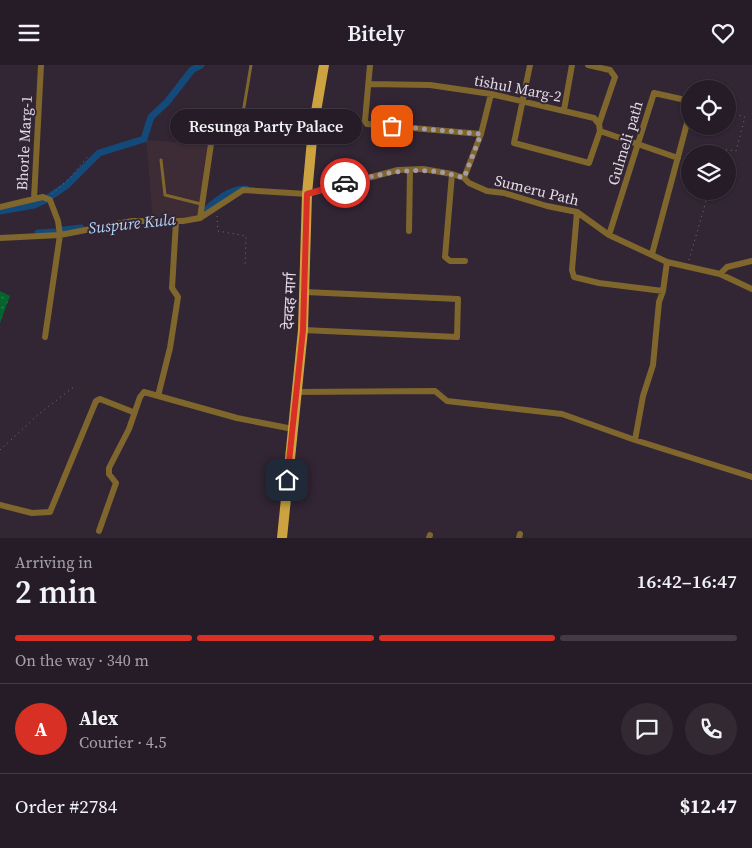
<!DOCTYPE html>
<meta charset="utf-8">
<style>
:root{--surface:#261c27;--page:#322933;--text:#f1f3f6;--muted:#a4a1a7;--line:#423a44;--accent:#d93025}
body{margin:0;font-family:"Source Serif 4","Noto Sans Devanagari",serif;background:var(--page);color:var(--text);height:100vh;display:flex;flex-direction:column;font-size:19px;white-space:nowrap}
*{box-sizing:border-box;margin:0}
p{font-size:16px;color:var(--muted)}
.icon{flex:none;width:28px;height:28px;fill:none;stroke:currentColor;stroke-width:2;stroke-linecap:round;stroke-linejoin:round}
.map{position:relative;height:473px;overflow:hidden}
.details{display:flex;flex-direction:column;background:var(--surface);flex:1}
.details>*{flex:none}
.tools{position:absolute;left:681px;top:15px;display:grid;gap:10px}
.tools a{display:grid;place-items:center;width:55px;height:55px;border-radius:50%;background:var(--surface);box-shadow:0 1px 4px #0004,0 0 0 1px var(--line);font-size:25px}
.pin{position:absolute;display:grid;place-items:center;width:42px;height:42px;color:#fff;margin:-21px;border-radius:10px;box-shadow:0 2px 8px #0006}
.courier{position:absolute;display:grid;place-items:center;width:50px;height:50px;margin:-25px;border:4px solid #d93025;border-radius:50%;background:#fff;color:#222;box-shadow:0 1px 6px #0007}
.bubble{position:absolute;height:35px;border-radius:18px;background:var(--surface);box-shadow:0 1px 4px #0004,0 0 0 1px var(--line);font-size:16px;font-weight:600;line-height:35px;text-align:center}
.overview em{font-style:normal;font-weight:600}
.overview div{display:flex;flex-direction:column-reverse}
.overview{display:flex;align-items:center;justify-content:space-between;height:85px;padding:0 15px}
h1{font-size:32px;font-weight:600;line-height:38px}
.bar{display:grid;grid-template-columns:repeat(4,1fr);gap:8px 5px;align-content:center;height:60px;padding:0 15px}
.bar i{height:6px;border-radius:4px;background:var(--line)}
.bar .current{background:var(--accent)}
.bar p{grid-column:span 4}
.line{display:flex;align-items:center;gap:12px;padding:0 15px;border-top:1px solid var(--line)}
.line div{flex:1}
.round{display:grid;place-items:center;flex:none;width:52px;height:52px;border-radius:26px;background:var(--page)}
header{display:flex;justify-content:space-between;align-items:center;height:65px;padding:0 15px;background:var(--surface);font-size:22px;font-weight:600}
.map>svg:first-child{display:block}
.commercial{fill:#3d2c35}
.grass{fill:url(#grass-dots)}
.lines{fill:none;stroke-linecap:round;stroke-linejoin:round}
.canal{stroke:#134a7a;stroke-width:7}
.path{stroke:#786d7a;stroke-width:1;stroke-dasharray:1 4;stroke-linecap:butt}
.service{stroke:#7f662c;stroke-width:3}
.minor{stroke:#7f662c;stroke-width:6}
.primary{stroke:#cca340;stroke-width:10}
.done{stroke:#a59ba7;stroke-width:5;stroke-dasharray:0 9}
.route{stroke:#d93025;stroke-width:6}
.labels{text-anchor:middle;dominant-baseline:central;stroke-width:4;stroke-linejoin:round;paint-order:stroke}
.street-label{font-size:15px;fill:#e3dbe5;stroke:#322534}
.water-label{font-size:16px;font-style:italic;fill:#b2d4f7;stroke:#322534}
</style>
<header><svg class="icon" aria-label="menu" viewBox="0 0 24 24"><path d="M4 6h16M4 12h16M4 18h16"/></svg>Bitely<svg class="icon" aria-label="heart" viewBox="0 0 24 24"><path d="M12 20l-8-8c-3-5 5-10 8-4 3-6 11-1 8 4z"/></svg></header>
<div class="map">
<svg width="752" height="473" viewBox="0 0 752 473">
<defs>
<pattern id="grass-dots" width="8" height="8" patternUnits="userSpaceOnUse" patternTransform="scale(1.25)"><rect width="8" height="8" fill="#03642e"/><path d="M2 2h.1M6 6h.1" fill="none" stroke="#287a4c" stroke-width="1.8" stroke-linecap="round"/></pattern>
</defs>
<rect width="100%" height="100%" fill="#322534"/>
<path class="commercial" d="M146 75 209 80 198 152 153 155Z"/>
<path class="grass" d="M0 226 10 231 0 258Z"/>
<g class="lines">
<path class="canal" d="M206 145C217 135 230 124 246 124
M0 146 34 140 45 135 67 120 99 88 144 74 151 52 167 37 192 5 201 0
M64 165 81 163
M38 168 54 167"/>
<path class="path" d="M720 89 721 84 736 86 745 52 728 47
M52 129 70 113 88 91
M217 151 218 166 246 171 245 202
M689 195 709 126
M0 385 40 348 75 321"/>
<path class="service" d="M242 54 251 0
M161 95 165 130 201 139"/>
<path class="minor" d="M41 0 34 134 43 132 50 135 58 156 60 170 45 272
M370 0 365 56 367 59 481 69
M530 0 514 78 589 98 600 66 599 59 615 12 610 5 588 0
M369 19 430 20 491 29 594 53 599 59
M564 45 572 0
M600 66 678 93
M452 109 445 192 450 196H465
M464 113 481 69 491 29
M0 142 34 134
M577 147 572 205 574 212 599 218 663 226
M200 153 215 52 313 64
M409 166 410 106
M609 170 654 28 690 36
M0 173 60 170 132 156H183L200 153 243 125 307 129 398 105 423 104 452 109 464 113 469 118 487 126 504 128 547 141 577 147 609 170 667 197 720 209 752 224
M652 189 690 47
M720 209 727 202 752 196
M303 265 457 272 458 234 305 227
M295 327 435 326 447 336 562 349 635 375 752 412
M158 331 170 283 178 232 172 223 176 157
M635 375 643 331 653 300 659 237 663 226 667 197
M0 440 32 448 50 447 96 336 100 334 133 347
M99 466 116 418 109 409V403L129 364 140 332 144 327 237 353 293 364
M429 473 430 470
M519 473 520 469"/>
<path class="primary" d="M282 473 303 265 307 129 313 64 324 0"/>
</g>
<g class="lines">
<path class="done" d="M345 118C388 107 421 99 464 113L481 69 392 61"/>
<path class="route" d="M287 415 303 265 307 129 345 118"/>
</g>
<g class="labels">
<g class="street-label">
<text transform="translate(518 23) rotate(11)">tishul Marg-2</text>
<text transform="translate(24 78) rotate(-87)">Bhorle Marg-1</text>
<text transform="translate(625 78) rotate(-73)">Gulmeli path</text>
<text transform="translate(537 125) rotate(14)">Sumeru Path</text>
<text transform="translate(289 236) rotate(-87)">देवदह मार्ग</text>
</g>
<g class="water-label">
<text transform="translate(132 158) rotate(-6)">Suspure Kula</text>
</g>
</g>
</svg>
<div class="tools">
<a><svg class="icon" aria-label="locate" viewBox="0 0 24 24"><circle cx="12" cy="12" r="6"/><path d="M12 2v4M12 18v4M2 12h4M18 12h4"/></svg></a>
<a><svg class="icon" aria-label="layers" viewBox="0 0 24 24"><path d="M12 4l9 5-9 5-9-5zM3 14l9 5 9-5"/></svg></a>
</div>
<div class="pin" style="left:392px;top:61px;background:#ea580c"><svg class="icon" aria-label="bag" viewBox="0 0 24 24"><path d="M5 8h14l-1 12H6zM9 8a3 3 0 0 1 6 0"/></svg></div>
<div class="pin" style="left:287px;top:415px;background:#1f2937"><svg class="icon" aria-label="home" viewBox="0 0 24 24"><path d="M3 11l9-7 9 7M6 9v11h12V9"/></svg></div>
<div class="courier" style="left:345px;top:118px"><svg class="icon" aria-label="car" viewBox="0 0 24 24"><path d="M5 17H2v-5l4-1 3-4h7l3 4 3 1v5h-3M9 17h6M6 11h13"/><circle cx="7" cy="17" r="2"/><circle cx="17" cy="17" r="2"/></svg></div>
<div class="bubble" style="left:170px;top:44px;width:192px">Resunga Party Palace</div>
</div>
<section class="details">
<div class="overview"><div><h1>2 min</h1><p>Arriving in</p></div><em>16:42–16:47</em></div>
<div class="bar"><i class="current"></i><i class="current"></i><i class="current"></i><i></i><p>On the way · 340 m</p></div>
<div class="line" style="height:90px"><b class="round" style="background:var(--accent);color:#fff">A</b><div><b>Alex</b><p>Courier · 4.5</p></div><a class="round"><svg class="icon" aria-label="chat" viewBox="0 0 24 24"><path d="M4 5h16v11H9l-5 4z"/></svg></a><a class="round"><svg class="icon" aria-label="phone" viewBox="0 0 24 24"><path d="M5 4h4l2 5-3 2q2 4 5 5l2-3 5 2v4C11 20 4 13 5 4z"/></svg></a></div>
<div class="line" style="height:65px"><div>Order #2784</div><b>$12.47</b></div>
</section>
